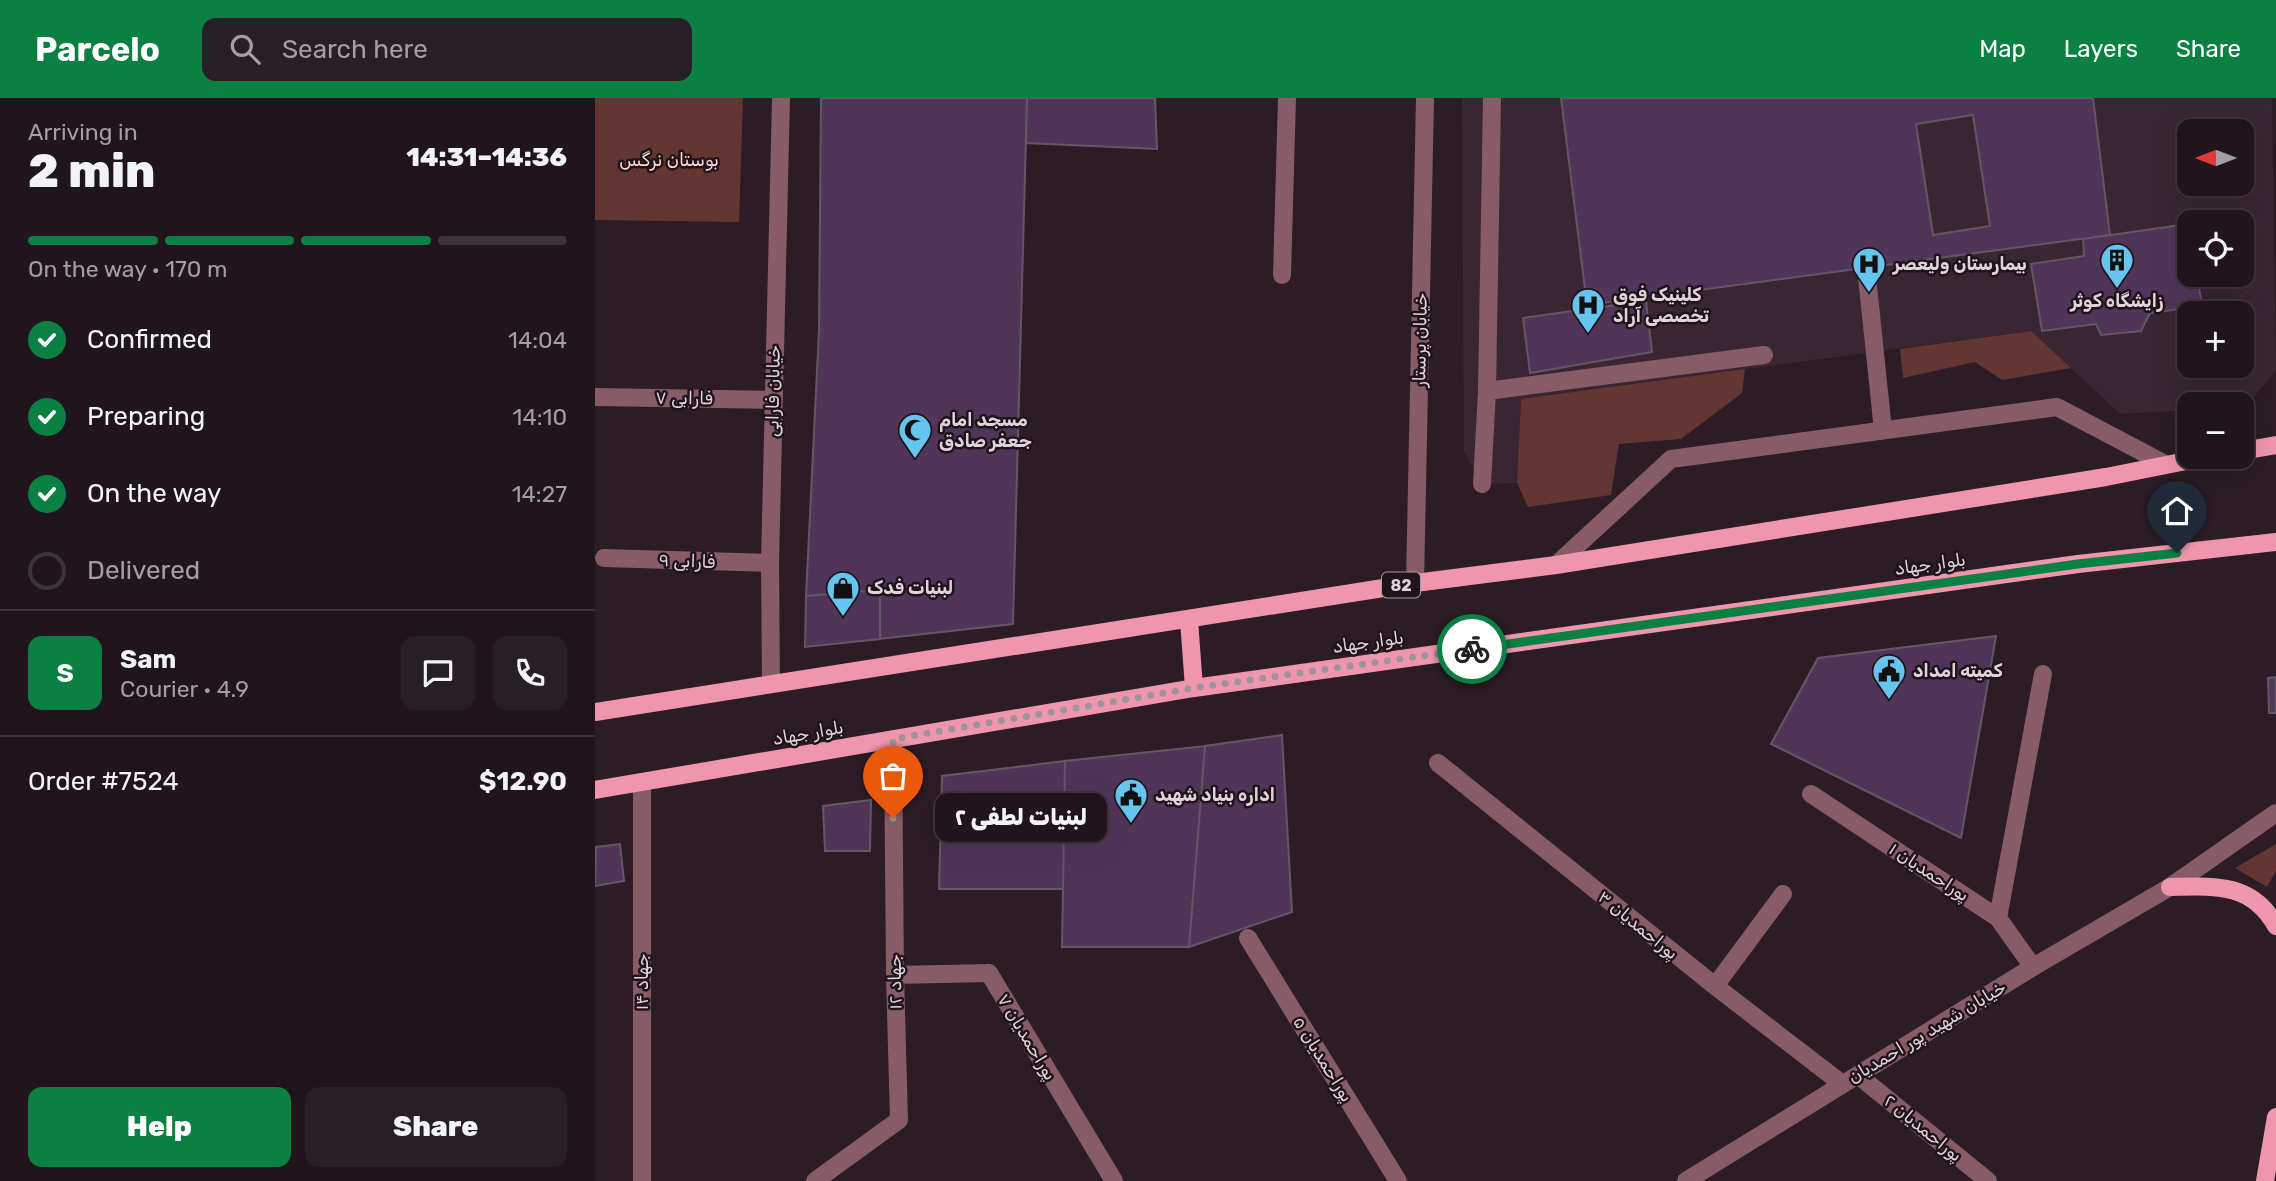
<!DOCTYPE html>
<meta charset="utf-8">
<style>
:root{--surface:#20151c;--page:#281e25;--text:#f1f3f6;--muted:#a29fa3;--line:#3d343b;--accent:#0b8043}
body{margin:0;font-family:Rubik,Cairo,sans-serif;background:var(--page);color:var(--text);height:100vh;display:flex;flex-direction:column;font-size:26px;white-space:nowrap}
*{box-sizing:border-box;margin:0}
p{font-size:23px;color:var(--muted)}
.icon{flex:none;width:38px;height:38px;fill:none;stroke:currentColor;stroke-width:2;stroke-linecap:round;stroke-linejoin:round}
.map{position:relative;flex:1;overflow:hidden}
.sheet{display:flex;flex-direction:column;background:var(--surface);width:595px}
.sheet>*{flex:none}
.needle{width:46px;rotate:270deg}
.controls{position:absolute;left:1582px;top:21px;display:grid;gap:14px}
.controls a{display:grid;place-items:center;width:77px;height:77px;border-radius:14px;background:var(--surface);box-shadow:0 7px 28px #0002,0 0 0 2px var(--line);font-size:35px}
.pin{position:absolute;display:grid;place-items:center;width:60px;height:60px;color:#fff;margin:-72px -30px;border-radius:50% 50% 50% 0;rotate:-45deg;box-shadow:0 0 7px #0007}
.pin .icon{rotate:45deg}
.courier{position:absolute;display:grid;place-items:center;width:70px;height:70px;margin:-35px;border:5px solid #0b8043;border-radius:50%;background:#fff;color:#222;box-shadow:0 2px 9px #0007}
.bubble{position:absolute;height:49px;border-radius:14px;background:var(--surface);box-shadow:0 7px 28px #0002,0 0 0 2px var(--line);font-size:23px;font-weight:800;line-height:49px;text-align:center}
.overview em{font-style:normal;font-weight:800}
.overview div{display:flex;flex-direction:column-reverse}
.overview{display:flex;align-items:center;justify-content:space-between;height:119px;padding:0 28px}
h1{font-size:46px;font-weight:800;line-height:52px}
.bar{display:grid;grid-template-columns:repeat(4,1fr);gap:10px 7px;align-content:center;height:84px;padding:0 28px}
.bar i{height:9px;border-radius:5px;background:var(--line)}
.bar .selected{background:var(--accent)}
.bar p{grid-column:span 4}
.line{display:flex;align-items:center;gap:18px;padding:0 28px;border-top:2px solid var(--line)}
.line div{flex:1}
.round{display:grid;place-items:center;flex:none;width:74px;height:74px;border-radius:14px;background:var(--page)}
ol{padding:0 28px;list-style:none}
li{display:flex;align-items:center;gap:21px;height:77px}
li p{margin-inline-start:auto}
li .icon{padding:7px;border-radius:50%;background:var(--accent);color:#fff;stroke-width:4}
li:last-child{color:var(--muted)}
li i{width:38px;height:38px;border:4px solid var(--line);border-radius:50%}
.primary-button{display:flex;gap:14px;margin-top:auto;padding:14px 28px}
.primary-button a{flex:1;height:80px;border-radius:14px;background:var(--accent);color:#fff;font-size:28px;font-weight:800;line-height:80px;text-align:center}
.primary-button a+a{background:var(--page);color:var(--text)}
header{display:flex;align-items:center;gap:42px;box-sizing:border-box;height:98px;padding:0 35px;background:var(--accent);color:#fff}
header strong{font-size:33px}
nav{display:flex;gap:38px;margin-inline-start:auto;font-size:24px}
.search{width:490px;height:63px;background:var(--page);display:flex;align-items:center;gap:18px;box-sizing:border-box;padding:0 24px;border-radius:14px;color:var(--muted);font-size:26px}
main{display:flex;flex:1;min-height:0}
.map>svg:first-child{display:block}
.built{fill:#392632;fill-rule:evenodd}
.green{fill:#633632}
.building{fill:#513559;stroke:#635766;stroke-width:2;fill-rule:evenodd}
.lines{fill:none;stroke-linecap:round;stroke-linejoin:round}
.minor{stroke:#875c67;stroke-width:18}
.major{stroke:#ef96ad;stroke-width:18}
.done{stroke:#9f949b;stroke-width:7;stroke-dasharray:0 12.6}
.route{stroke:#0b8043;stroke-width:9}
.labels{text-anchor:middle;dominant-baseline:central;stroke-width:5;stroke-linejoin:round;paint-order:stroke}
.shield{fill:#21131c;stroke:#a59aa1;stroke-width:2}
.shield-label{font-size:16px;font-weight:bold;fill:#ded4da}
.park-label{font-size:18px;fill:#fcd9d4;stroke:#21131c}
.poi-label{font-size:18px;font-weight:bold;fill:#ded4da;stroke:#21131c;text-anchor:start}
.street-label{font-size:18px;fill:#ded4da;stroke:#21131c}
</style>
<header>
<strong>Parcelo</strong>
<div class="search"><svg class="icon" aria-label="search" viewBox="0 0 24 24"><circle cx="10" cy="10" r="6"/><path d="M15 15l6 6"/></svg>Search here</div>
<nav><a>Map</a><a>Layers</a><a>Share</a></nav>
</header>
<main>
<section class="sheet">
<div class="overview"><div><h1>2 min</h1><p>Arriving in</p></div><em>14:31–14:36</em></div>
<div class="bar"><i class="selected"></i><i class="selected"></i><i class="selected"></i><i></i><p>On the way · 170 m</p></div>
<ol>
<li><svg class="icon" aria-label="check" viewBox="0 0 24 24"><path d="M5 12l5 5 9-10"/></svg>Confirmed<p>14:04</p></li>
<li><svg class="icon" aria-label="check" viewBox="0 0 24 24"><path d="M5 12l5 5 9-10"/></svg>Preparing<p>14:10</p></li>
<li><svg class="icon" aria-label="check" viewBox="0 0 24 24"><path d="M5 12l5 5 9-10"/></svg>On the way<p>14:27</p></li>
<li><i></i>Delivered</li>
</ol>
<div class="line" style="height:126px"><b class="round" style="background:var(--accent);color:#fff">S</b><div><b>Sam</b><p>Courier · 4.9</p></div><a class="round"><svg class="icon" aria-label="chat" viewBox="0 0 24 24"><path d="M4 5h16v11H9l-5 4z"/></svg></a><a class="round"><svg class="icon" aria-label="phone" viewBox="0 0 24 24"><path d="M5 4h4l2 5-3 2q2 4 5 5l2-3 5 2v4C11 20 4 13 5 4z"/></svg></a></div>
<div class="line" style="height:91px"><div>Order #7524</div><b>$12.90</b></div>
<div class="primary-button"><a>Help</a><a>Share</a></div>
</section>
<div class="map">
<svg width="1681" height="1083" viewBox="0 0 1681 1083">
<rect width="100%" height="100%" fill="#2b1c25"/>
<path class="built" d="M867 0H1677L1681 272 1651 309H1647V306H1594V312L1525 316 1436 233 926 301 922 385 887 386 869 354ZM1594 33H1647V86H1594ZM1594 124H1647V177H1594ZM1594 215H1647V268H1594Z"/>
<path class="green" d="M0 0H148L144 124 0 122Z
M1436 233 1476 270 1407 282 1380 264 1308 280 1305 251Z
M1150 271 1147 295 1086 341 1024 346 1016 397 933 409 922 385 926 301Z
M1681 746V773L1672 789 1640 770Z"/>
<path class="building" d="M226 0H432L418 526 285 541V492L211 498 224 232Z
M432 0H560L562 51 431 45Z
M966 0H1498L1515 137 992 207ZM1378 17 1395 128 1338 137 1321 26Z
M1593 126 1594 177H1602L1607 208 1555 215 1546 233 1506 237 1501 226 1447 233 1436 166 1489 158 1488 141Z
M1051 203 1057 254 935 275 928 220Z
M285 492V541L210 549 211 498Z
M1401 538 1366 740 1176 646 1223 560Z
M1681 579V615H1674L1673 580Z
M687 637 697 814 594 849 610 648Z
M610 648 594 849H467L470 663Z
M470 663 468 791H344L347 678Z
M276 702 275 753H230L228 708Z
M25 746 29 783 0 788 1 749Z"/>
<g class="lines">
<path class="minor" d="M687 177 692 0
M1272 179 1288 332
M892 293 1169 257
M0 299 178 302
M887 386 892 293 897 0
M9 460 175 465
M961 467 1076 361 1462 309 1570 366
M820 485 830 0
M176 586 175 465 186 0
M843 665 1120 888 1246 985
M47 685V1083
M1216 696 1403 820 1438 869
M1403 820 1448 576
M653 840 803 1083
M300 877 394 875 519 1083
M1120 888 1188 796
M1264 978 1393 1083
M220 1083 304 1022 300 877 298 641
M1091 1083 1438 869 1575 789 1681 715"/>
<path class="major" d="M1647 353 1681 347
M594 522 599 590
M0 614 820 485 961 467 1511 379 1611 359
M0 692 599 590 1483 466 1681 444
M1575 789C1618 788 1657 784 1681 828
M1670 1083 1681 1019"/>
</g>
<g class="lines">
<path class="done" d="M298 720V641L599 590 877 551"/>
<path class="route" d="M877 551 1483 466 1582 455"/>
</g>
<defs>
<symbol id="building-pin" viewBox="-11 -11 22 30"><path d="M0 17L-7.5 6A9.5 9.5 0 1 1 7.5 6Z" fill="#65c5ee" stroke="#21131c"/><path d="M-4-6H4V6H1V3H-1V6H-4ZM-2.5-4.3h1.7v1.8h-1.7ZM.8-4.3h1.7v1.8H.8ZM-2.5-1h1.7V.8h-1.7ZM.8-1h1.7V.8H.8Z" fill="#111"/></symbol>
<symbol id="hospital-pin" viewBox="-11 -11 22 30"><path d="M0 17L-7.5 6A9.5 9.5 0 1 1 7.5 6Z" fill="#65c5ee" stroke="#21131c"/><path d="M-5-5h3v3.5h4V-5h3V5h-3V1.5h-4V5h-3Z" fill="#111"/></symbol>
<symbol id="mosque-pin" viewBox="-11 -11 22 30"><path d="M0 17L-7.5 6A9.5 9.5 0 1 1 7.5 6Z" fill="#65c5ee" stroke="#21131c"/><path d="M3.5-4.9A6 6 0 1 0 3.5 4.9A5 5 0 1 1 3.5-4.9Z" fill="#111"/></symbol>
<symbol id="shop-pin" viewBox="-11 -11 22 30"><path d="M0 17L-7.5 6A9.5 9.5 0 1 1 7.5 6Z" fill="#65c5ee" stroke="#21131c"/><path d="M-5-2.5h2.3a2.7 3.5 0 0 1 5.4 0H5L5.5 6h-11ZM-1.5-2.5h3a1.5 2.3 0 0 0-3 0Z" fill="#111"/></symbol>
<symbol id="civic-pin" viewBox="-11 -11 22 30"><path d="M0 17L-7.5 6A9.5 9.5 0 1 1 7.5 6Z" fill="#65c5ee" stroke="#21131c"/><path d="M-.6-6.5H3V-4.5H.6V-3L4-1V1h2V6H-6V1h2V-1L-.6-3ZM-1.2 2.5V6h2.4V2.5Z" fill="#111"/></symbol>
</defs>
<g fill-rule="evenodd">
<use href="#building-pin" x="1503" y="143" width="38" height="52"/>
<use href="#hospital-pin" x="1255" y="147" width="38" height="52"/>
<use href="#hospital-pin" x="974" y="188" width="38" height="52"/>
<use href="#mosque-pin" x="301" y="313" width="38" height="52"/>
<use href="#shop-pin" x="229" y="471" width="38" height="52"/>
<use href="#civic-pin" x="1275" y="554" width="38" height="52"/>
<use href="#civic-pin" x="517" y="678" width="38" height="52"/>
</g>
<g class="labels">
<rect class="shield" x="787" y="474.5" width="38" height="25" rx="5"/>
<g class="shield-label">
<text x="806" y="487">82</text>
</g>
<g class="park-label">
<text x="74" y="62">بوستان نرگس</text>
</g>
<g class="poi-label">
<text x="1298" y="166">بیمارستان ولیعصر</text>
<text x="1018" y="197">کلینیک فوق<tspan x="1018" dy="21">تخصصی آراد</tspan></text>
<text x="1522" y="203" text-anchor="middle">زایشگاه کوثر</text>
<text x="344" y="322">مسجد امام<tspan x="344" dy="21">جعفر صادق</tspan></text>
<text x="272" y="490">لبنیات فدک</text>
<text x="1318" y="573">کمیته امداد</text>
<text x="560" y="697">اداره بنیاد شهید</text>
</g>
<g class="street-label">
<text transform="translate(825 242) rotate(-89)">خیابان پرستار</text>
<text transform="translate(178 293) rotate(-89)">خیابان فارابی</text>
<text transform="translate(89 300) rotate(1)">فارابی ۷</text>
<text transform="translate(92 463) rotate(2)">فارابی ۹</text>
<text transform="translate(1335 466) rotate(-8)">بلوار جهاد</text>
<text transform="translate(773 544) rotate(-8)">بلوار جهاد</text>
<text transform="translate(213 635) rotate(-10)">بلوار جهاد</text>
<text transform="translate(1334 774) rotate(33)">پوراحمدیان ۱</text>
<text transform="translate(1043 827) rotate(39)">پوراحمدیان ۳</text>
<text transform="translate(47 884) rotate(-90)">جهاد ۱۴</text>
<text transform="translate(300 884) rotate(-91)">جهاد ۱۲</text>
<text transform="translate(1332 934) rotate(-31)">خیابان شهید پور احمدیان</text>
<text transform="translate(432 939) rotate(59)">پوراحمدیان ۷</text>
<text transform="translate(728 961) rotate(58)">پوراحمدیان ۵</text>
<text transform="translate(1328 1030) rotate(39)">پوراحمدیان ۲</text>
</g>
</g>
</svg>
<div class="controls">
<a><svg class="needle" viewBox="-14 -14 28 28"><path d="M0-13l5 13h-10z" fill="#e53935"/><path d="M0 13l5-13h-10z" fill="#a29fa3"/></svg></a>
<a><svg class="icon" aria-label="locate" viewBox="0 0 24 24"><circle cx="12" cy="12" r="6"/><path d="M12 2v4M12 18v4M2 12h4M18 12h4"/></svg></a>
<a>+</a>
<a>−</a>
</div>
<div class="pin" style="left:298px;top:720px;background:#ea580c"><svg class="icon" aria-label="bag" viewBox="0 0 24 24"><path d="M5 8h14l-1 12H6zM9 8a3 3 0 0 1 6 0"/></svg></div>
<div class="pin" style="left:1582px;top:455px;background:#1f2937"><svg class="icon" aria-label="home" viewBox="0 0 24 24"><path d="M3 11l9-7 9 7M6 9v11h12V9"/></svg></div>
<div class="courier" style="left:877px;top:551px"><svg class="icon" aria-label="bike" viewBox="0 0 24 24"><circle cx="6" cy="16" r="4"/><circle cx="18" cy="16" r="4"/><path d="M6 16l4-8h5l3 8M10 8l3 8H6M13 5h3"/></svg></div>
<div class="bubble" style="left:340px;top:695px;width:172px">لبنیات لطفی ۲</div>
</div>
</main>
